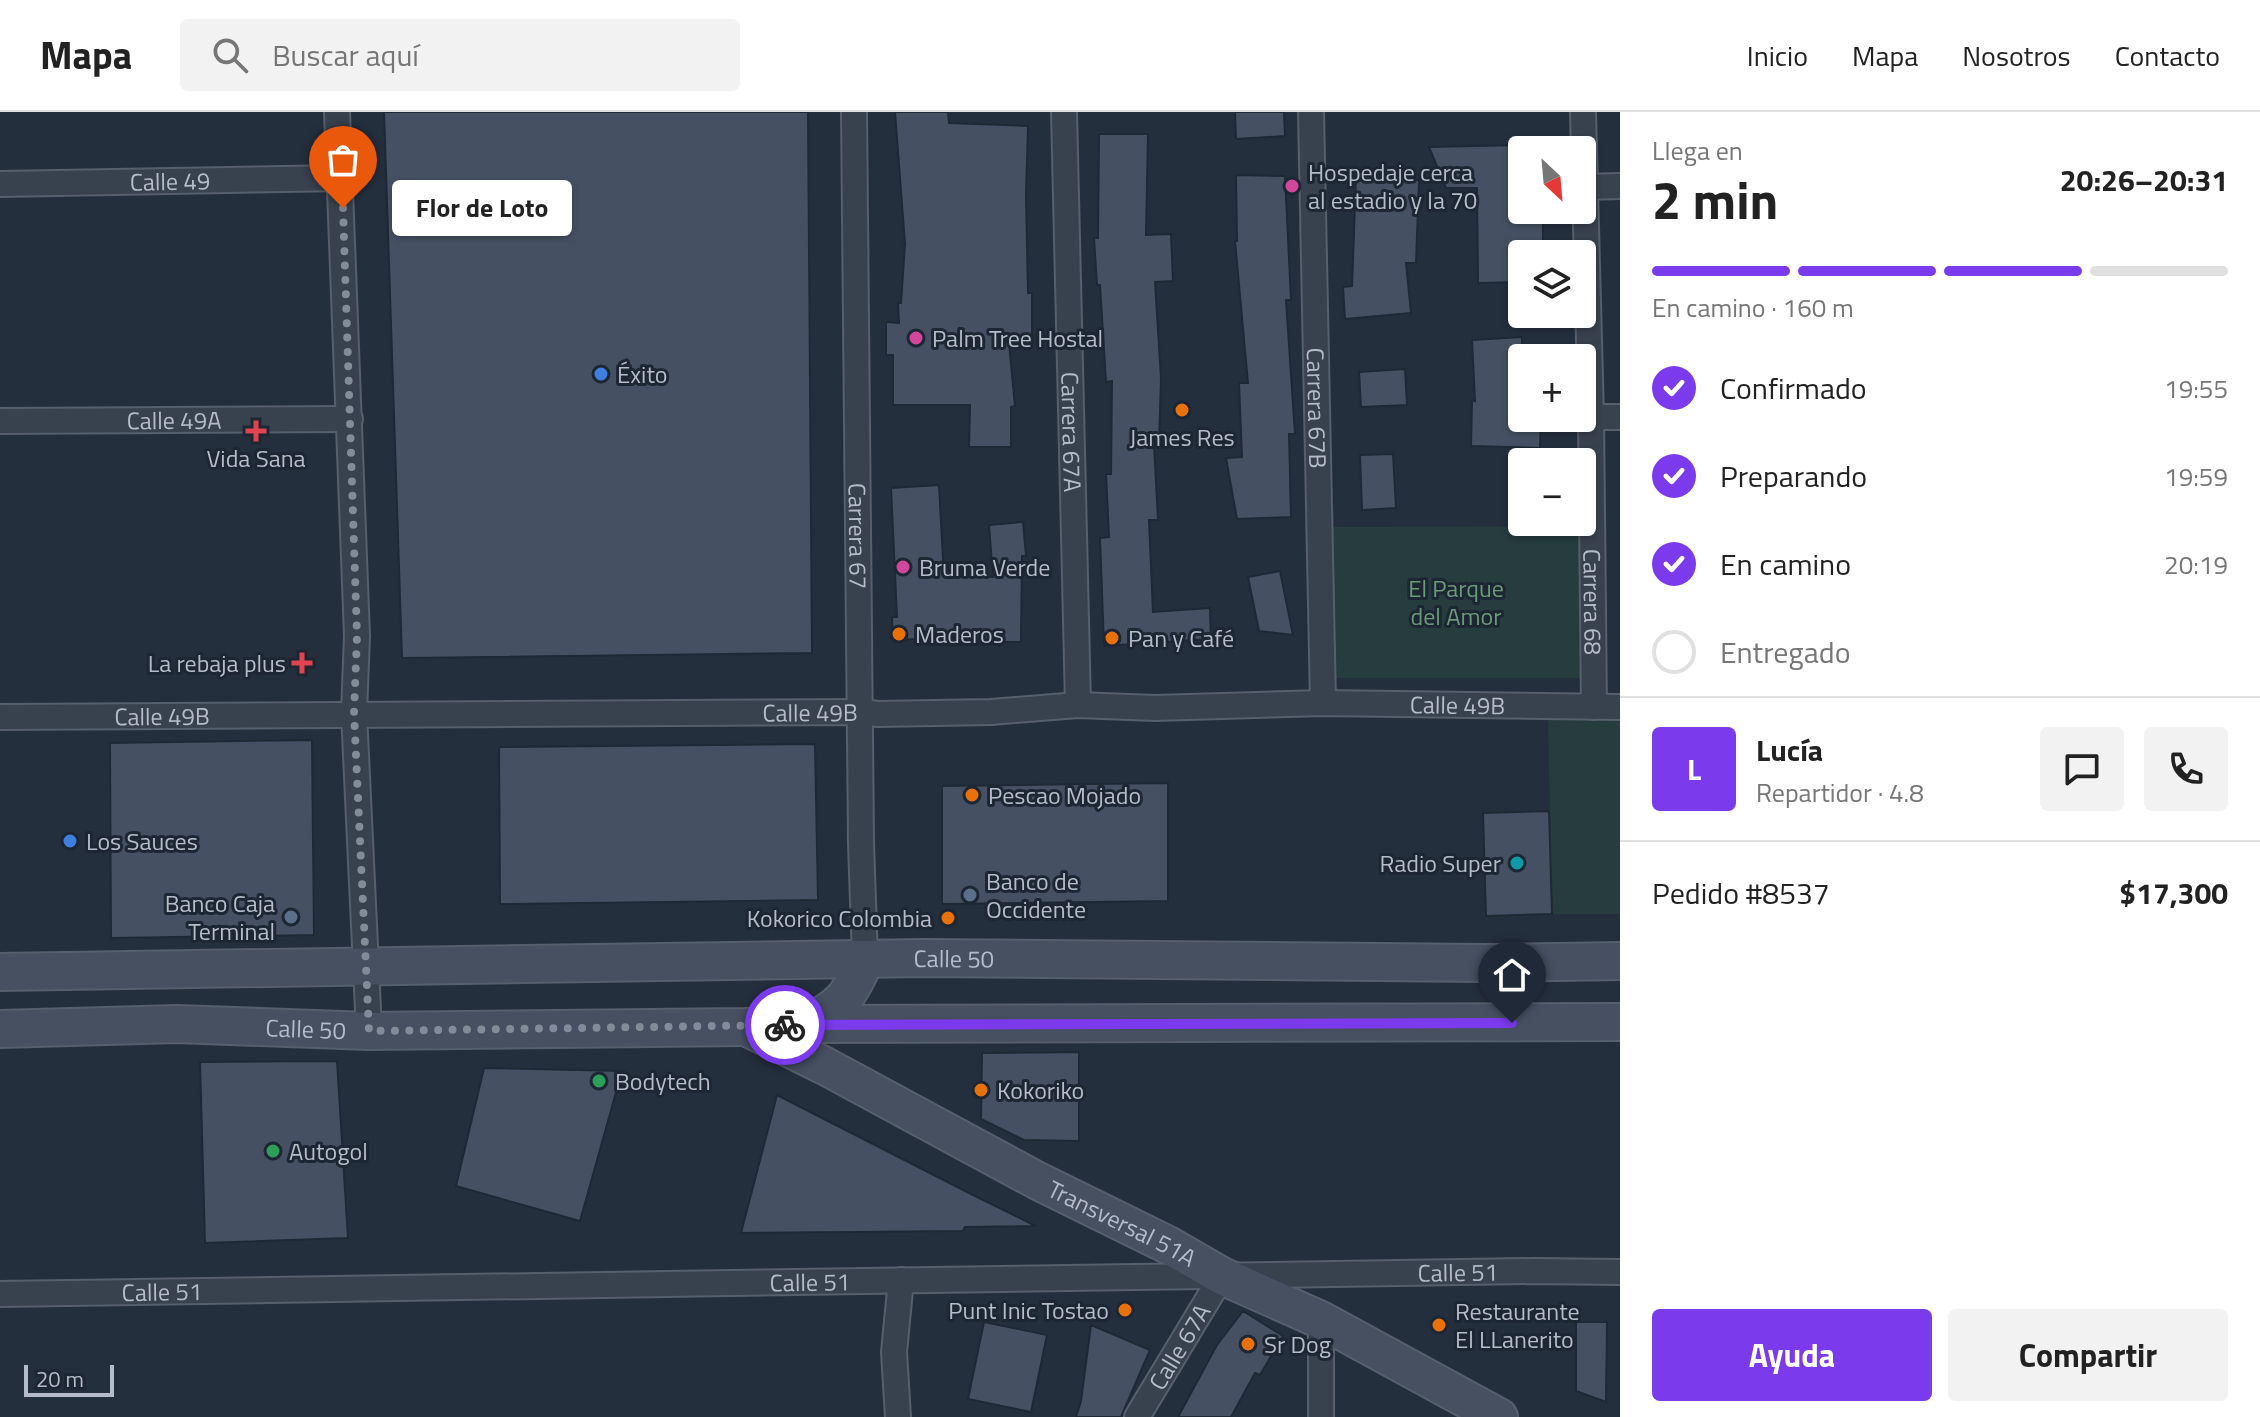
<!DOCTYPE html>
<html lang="es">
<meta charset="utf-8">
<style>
:root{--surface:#fff;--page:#f2f2f2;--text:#222;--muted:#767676;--line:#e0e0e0;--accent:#7c3aed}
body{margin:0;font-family:"Titillium Web",sans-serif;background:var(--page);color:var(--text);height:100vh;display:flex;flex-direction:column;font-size:30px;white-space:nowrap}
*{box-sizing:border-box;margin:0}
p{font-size:26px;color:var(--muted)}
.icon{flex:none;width:44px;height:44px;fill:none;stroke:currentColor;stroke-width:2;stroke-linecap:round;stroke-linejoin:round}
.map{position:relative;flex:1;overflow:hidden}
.panel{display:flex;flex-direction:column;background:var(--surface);width:640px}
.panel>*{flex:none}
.needle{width:52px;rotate:154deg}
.tools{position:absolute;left:1508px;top:24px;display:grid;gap:16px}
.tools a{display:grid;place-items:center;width:88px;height:88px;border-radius:8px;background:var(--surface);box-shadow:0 2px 6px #0004;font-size:40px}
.scale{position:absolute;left:24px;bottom:20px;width:90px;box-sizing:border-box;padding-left:8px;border:4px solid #b4bcc9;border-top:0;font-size:22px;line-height:28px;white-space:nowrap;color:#b4bcc9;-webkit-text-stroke:6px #1d2633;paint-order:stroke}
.pin{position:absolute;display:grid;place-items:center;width:68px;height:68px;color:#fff;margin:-82px -34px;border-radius:50% 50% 50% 0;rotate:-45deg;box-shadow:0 0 8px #0007}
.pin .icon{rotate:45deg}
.courier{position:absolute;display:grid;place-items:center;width:80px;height:80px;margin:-40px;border:6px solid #7c3aed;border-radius:50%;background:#fff;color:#222;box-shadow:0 2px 10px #0007}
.bubble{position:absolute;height:56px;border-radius:8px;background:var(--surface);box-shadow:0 2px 6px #0004;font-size:26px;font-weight:700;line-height:56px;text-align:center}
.headline em{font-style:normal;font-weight:700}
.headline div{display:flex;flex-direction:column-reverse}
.headline{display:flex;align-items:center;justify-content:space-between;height:136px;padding:0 32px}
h1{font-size:52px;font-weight:700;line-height:60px}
.bar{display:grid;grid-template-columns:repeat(4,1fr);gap:12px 8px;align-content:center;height:96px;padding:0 32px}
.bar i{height:10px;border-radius:6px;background:var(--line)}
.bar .current{background:var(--accent)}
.bar p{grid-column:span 4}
.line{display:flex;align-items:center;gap:20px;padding:0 32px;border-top:2px solid var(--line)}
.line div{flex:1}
.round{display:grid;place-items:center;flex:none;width:84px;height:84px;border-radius:8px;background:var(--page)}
ol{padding:0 32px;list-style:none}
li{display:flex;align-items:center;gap:24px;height:88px}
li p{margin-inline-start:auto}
li .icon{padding:8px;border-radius:50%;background:var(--accent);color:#fff;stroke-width:4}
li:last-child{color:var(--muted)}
li i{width:44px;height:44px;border:4px solid var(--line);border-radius:50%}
.primary-button{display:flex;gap:16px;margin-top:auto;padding:16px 32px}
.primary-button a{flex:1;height:92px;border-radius:8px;background:var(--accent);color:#fff;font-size:32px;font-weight:700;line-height:92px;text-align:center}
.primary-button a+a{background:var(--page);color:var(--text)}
header{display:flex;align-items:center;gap:48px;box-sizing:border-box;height:112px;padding:0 40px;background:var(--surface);border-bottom:2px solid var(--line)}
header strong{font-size:38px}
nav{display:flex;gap:44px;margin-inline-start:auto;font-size:28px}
.search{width:560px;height:72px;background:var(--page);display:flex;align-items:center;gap:20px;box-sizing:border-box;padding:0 28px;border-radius:8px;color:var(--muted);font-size:30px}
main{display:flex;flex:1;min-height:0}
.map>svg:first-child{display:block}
.green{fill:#263c3f}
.building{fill:#455162;stroke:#1f2835;stroke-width:2}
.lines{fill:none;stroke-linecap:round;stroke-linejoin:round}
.street-casing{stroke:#565f6c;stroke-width:28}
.secondary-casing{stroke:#565f6c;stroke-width:40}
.street{stroke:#38414e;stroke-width:24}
.secondary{stroke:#465061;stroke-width:36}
.done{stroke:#828b98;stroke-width:8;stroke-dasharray:0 14.4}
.route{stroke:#7c3aed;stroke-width:10}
.hotel-dot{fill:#d1479c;stroke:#1d2633;stroke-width:3}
.shop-dot{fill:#3f7fe0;stroke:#1d2633;stroke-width:3}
.food-dot{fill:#e8710a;stroke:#1d2633;stroke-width:3}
.health-dot{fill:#e0444e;stroke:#1d2633;stroke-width:3}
.culture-dot{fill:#0f9aa8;stroke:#1d2633;stroke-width:3}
.service-dot{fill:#5c6f8a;stroke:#1d2633;stroke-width:3}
.leisure-dot{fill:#2e9e5b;stroke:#1d2633;stroke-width:3}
.labels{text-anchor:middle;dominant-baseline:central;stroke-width:6;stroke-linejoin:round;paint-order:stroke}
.poi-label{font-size:24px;fill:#b4bcc9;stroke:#1d2633;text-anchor:start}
.street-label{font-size:24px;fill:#b4bcc9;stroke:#1d2633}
.park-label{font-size:24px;fill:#6b9a76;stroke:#1d2633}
</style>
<header>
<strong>Mapa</strong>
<div class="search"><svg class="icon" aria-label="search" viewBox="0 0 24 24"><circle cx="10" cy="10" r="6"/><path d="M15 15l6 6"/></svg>Buscar aquí</div>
<nav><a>Inicio</a><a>Mapa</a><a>Nosotros</a><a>Contacto</a></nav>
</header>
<main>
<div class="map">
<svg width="1620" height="1305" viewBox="0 0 1620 1305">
<rect width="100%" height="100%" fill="#242f3e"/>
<path class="green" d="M1579 414 1581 566H1333L1332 415Z
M1620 607V802H1552L1548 608Z"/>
<path class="building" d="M384 0H808L812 541 402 546Z
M895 0H948L949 11 1028 14 1026 83 1028 181H1032V231H1009L1015 294 1011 295V335H969L970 293H893V243H886V210L899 211 898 191H901L905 132Z
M1235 0H1284L1285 24 1236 27Z
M1099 22H1148L1146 123 1171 122 1173 169 1155 170 1161 266 1159 332H1154L1158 408H1149L1153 500 1210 496 1211 527 1104 534 1100 426 1109 425 1106 362H1111L1112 269 1106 270 1100 173H1097L1094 126H1098Z
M1522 33V98H1543V142H1522V170L1478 171 1477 76H1446L1429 35Z
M1236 63 1285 64 1291 188H1286L1295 322H1289L1291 405 1237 407 1226 346 1242 345 1239 271H1248L1235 129H1237Z
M1356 66 1419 68 1416 151H1406L1411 201 1345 207 1343 175 1352 174Z
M1522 225V306H1541L1540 336 1471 334 1472 288 1475 289 1472 228Z
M1405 257 1407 293 1361 295 1359 260Z
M1393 342 1396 396 1362 398 1360 343Z
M939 373 944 465H993L989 413 1023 410 1026 444H1022L1021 530H971V525L893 528 892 505H897L891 376Z
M1280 459 1293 523 1259 519 1248 465Z
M312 628 314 823 111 826 110 631Z
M815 632 818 788 500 792 499 635Z
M1168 671V789L942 792V674Z
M1549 699 1552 802 1486 804 1483 701Z
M1079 940V1029L1024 1028 981 1007 982 941Z
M337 949 348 1126 205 1131 200 950Z
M484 956 622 959 580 1109 456 1074Z
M777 983 973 1083 1036 1114 965 1115 963 1119 741 1121Z
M1243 1199 1283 1224 1260 1263 1255 1261 1231 1305H1178L1217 1233Z
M984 1210 1047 1223 1031 1300 968 1287Z
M1576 1210H1607L1606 1290 1576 1279Z
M1091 1213 1150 1238 1121 1305H1076L1081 1289Z"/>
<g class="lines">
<defs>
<g id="street">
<path d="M337 0 357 524 354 601 369 919"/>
<path id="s1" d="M854 0 861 731 865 848"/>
<path id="s2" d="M1064 0 1078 593"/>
<path id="s3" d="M1311 0 1323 591"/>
<path id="s4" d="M1583 0 1591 305 1594 595"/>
<path id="s5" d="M0 72 342 66"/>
<path d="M1585 75 1620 74"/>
<path d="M1591 305H1620"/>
<path id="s6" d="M0 309 350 307"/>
<path id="s7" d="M0 605 861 600 878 602 991 600 1078 593 1155 596 1323 591 1620 595"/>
<path id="s8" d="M0 1182 1534 1159 1620 1160"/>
<path d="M1321 1208V1305"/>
<path d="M898 1305 894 1240 901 1168"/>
<path id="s9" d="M1137 1305 1222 1164"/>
</g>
<g id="secondary">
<path id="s10" d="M0 860 923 846 1485 851 1620 849"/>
<path d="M807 912C842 893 849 885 865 848"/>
<path id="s11" d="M748 916 825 954 1038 1069 1170 1134 1222 1164 1321 1208 1499 1305"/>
<path id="s12" d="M0 917 177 912 369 919 746 915 807 912 1620 910"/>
</g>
</defs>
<use href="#street" class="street-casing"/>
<use href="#secondary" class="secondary-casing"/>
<use href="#street" class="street"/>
<use href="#secondary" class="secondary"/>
</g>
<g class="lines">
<path class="done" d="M343 96 357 524 354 601 369 919 785 913"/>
<path class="route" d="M785 913 1512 911"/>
</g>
<g class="hotel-dot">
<circle cx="1292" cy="74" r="8"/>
<circle cx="916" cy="226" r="8"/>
<circle cx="903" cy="455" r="8"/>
</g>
<g class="shop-dot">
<circle cx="601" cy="262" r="8"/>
<circle cx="70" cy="729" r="8"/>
</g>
<g class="food-dot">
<circle cx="1182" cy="298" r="8"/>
<circle cx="899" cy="522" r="8"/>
<circle cx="1112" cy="526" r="8"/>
<circle cx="972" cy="683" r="8"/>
<circle cx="948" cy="806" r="8"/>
<circle cx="981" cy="978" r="8"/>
<circle cx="1125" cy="1198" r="8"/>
<circle cx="1439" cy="1213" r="8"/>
<circle cx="1248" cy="1232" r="8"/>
</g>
<g class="health-dot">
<path d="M252 307h8v8h8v8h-8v8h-8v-8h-8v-8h8z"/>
<path d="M298 539h8v8h8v8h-8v8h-8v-8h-8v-8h8z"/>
</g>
<circle class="culture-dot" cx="1517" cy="751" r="8"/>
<g class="service-dot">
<circle cx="970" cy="783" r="8"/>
<circle cx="291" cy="805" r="8"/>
</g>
<g class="leisure-dot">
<circle cx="599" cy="969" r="8"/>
<circle cx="273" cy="1039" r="8"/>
</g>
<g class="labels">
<g class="poi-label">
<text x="1308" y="60">Hospedaje cerca<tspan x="1308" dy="28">al estadio y la 70</tspan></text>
<text x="932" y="226">Palm Tree Hostal</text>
<text x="617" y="262">Éxito</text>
<text x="1182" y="325" text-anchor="middle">James Res</text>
<text x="256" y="346" text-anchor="middle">Vida Sana</text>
<text x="919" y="455">Bruma Verde</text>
<text x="915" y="522">Maderos</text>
<text x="1128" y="526">Pan y Café</text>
<text x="286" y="551" text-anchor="end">La rebaja plus</text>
<text x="988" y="683">Pescao Mojado</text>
<text x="86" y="729">Los Sauces</text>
<text x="1501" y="751" text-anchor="end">Radio Super</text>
<text x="986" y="769">Banco de<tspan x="986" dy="28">Occidente</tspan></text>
<text x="275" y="791" text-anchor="end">Banco Caja<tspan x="275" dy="28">Terminal</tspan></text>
<text x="932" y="806" text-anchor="end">Kokorico Colombia</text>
<text x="615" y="969">Bodytech</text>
<text x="997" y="978">Kokoriko</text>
<text x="289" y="1039">Autogol</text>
<text x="1109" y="1198" text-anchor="end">Punt Inic Tostao</text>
<text x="1455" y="1199">Restaurante<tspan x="1455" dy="28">El LLanerito</tspan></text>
<text x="1264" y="1232">Sr Dog</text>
</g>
<g class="street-label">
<text stroke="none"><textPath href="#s5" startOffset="170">Calle 49</textPath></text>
<text stroke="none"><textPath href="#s3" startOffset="296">Carrera 67B</textPath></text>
<text stroke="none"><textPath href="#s6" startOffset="174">Calle 49A</textPath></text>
<text stroke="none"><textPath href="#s2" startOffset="320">Carrera 67A</textPath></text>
<text stroke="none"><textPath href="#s1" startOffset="424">Carrera 67</textPath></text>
<text stroke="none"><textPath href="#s4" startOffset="490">Carrera 68</textPath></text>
<text stroke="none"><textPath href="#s7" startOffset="1458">Calle 49B</textPath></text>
<text stroke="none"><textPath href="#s7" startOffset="810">Calle 49B</textPath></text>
<text stroke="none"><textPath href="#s7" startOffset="162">Calle 49B</textPath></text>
<text stroke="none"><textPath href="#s10" startOffset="954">Calle 50</textPath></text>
<text stroke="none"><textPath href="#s12" startOffset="306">Calle 50</textPath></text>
<text stroke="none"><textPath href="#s11" startOffset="422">Transversal 51A</textPath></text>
<text stroke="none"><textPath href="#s8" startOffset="1458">Calle 51</textPath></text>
<text stroke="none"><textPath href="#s8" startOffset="810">Calle 51</textPath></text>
<text stroke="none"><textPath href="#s8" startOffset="162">Calle 51</textPath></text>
<text stroke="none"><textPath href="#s9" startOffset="82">Calle 67A</textPath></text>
</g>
<g class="park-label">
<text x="1456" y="476">El Parque<tspan x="1456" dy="28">del Amor</tspan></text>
</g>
</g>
</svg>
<div class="tools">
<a><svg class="needle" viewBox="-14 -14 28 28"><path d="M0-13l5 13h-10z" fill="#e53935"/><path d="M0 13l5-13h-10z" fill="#767676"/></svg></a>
<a><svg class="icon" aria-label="layers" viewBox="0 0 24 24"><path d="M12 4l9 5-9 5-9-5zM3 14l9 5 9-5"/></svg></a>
<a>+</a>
<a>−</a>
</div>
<div class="scale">20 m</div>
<div class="pin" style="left:343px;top:96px;background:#ea580c"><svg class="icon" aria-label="bag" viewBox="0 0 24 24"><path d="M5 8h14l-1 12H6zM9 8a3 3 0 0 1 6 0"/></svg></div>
<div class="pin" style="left:1512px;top:911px;background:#1f2937"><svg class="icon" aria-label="home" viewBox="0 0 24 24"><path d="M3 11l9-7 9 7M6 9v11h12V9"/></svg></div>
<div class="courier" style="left:785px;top:913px"><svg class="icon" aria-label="bike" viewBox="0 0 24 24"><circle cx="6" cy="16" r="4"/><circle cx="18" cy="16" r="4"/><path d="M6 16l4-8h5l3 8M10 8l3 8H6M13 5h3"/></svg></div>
<div class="bubble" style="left:392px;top:68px;width:180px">Flor de Loto</div>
</div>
<section class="panel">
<div class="headline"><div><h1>2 min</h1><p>Llega en</p></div><em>20:26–20:31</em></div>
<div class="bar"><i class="current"></i><i class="current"></i><i class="current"></i><i></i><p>En camino · 160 m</p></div>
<ol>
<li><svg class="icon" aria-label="check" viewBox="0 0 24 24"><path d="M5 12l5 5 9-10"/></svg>Confirmado<p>19:55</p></li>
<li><svg class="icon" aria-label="check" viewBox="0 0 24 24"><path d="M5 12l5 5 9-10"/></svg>Preparando<p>19:59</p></li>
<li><svg class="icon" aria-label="check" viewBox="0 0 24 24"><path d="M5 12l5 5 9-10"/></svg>En camino<p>20:19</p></li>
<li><i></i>Entregado</li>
</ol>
<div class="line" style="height:144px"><b class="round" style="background:var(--accent);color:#fff">L</b><div><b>Lucía</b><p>Repartidor · 4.8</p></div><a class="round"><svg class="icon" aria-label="chat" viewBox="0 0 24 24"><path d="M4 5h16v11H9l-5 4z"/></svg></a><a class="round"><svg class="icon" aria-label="phone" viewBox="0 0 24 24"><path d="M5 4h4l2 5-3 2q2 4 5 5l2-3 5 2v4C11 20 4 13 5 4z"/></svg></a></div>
<div class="line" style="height:104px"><div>Pedido #8537</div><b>$17,300</b></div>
<div class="primary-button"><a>Ayuda</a><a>Compartir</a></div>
</section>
</main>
